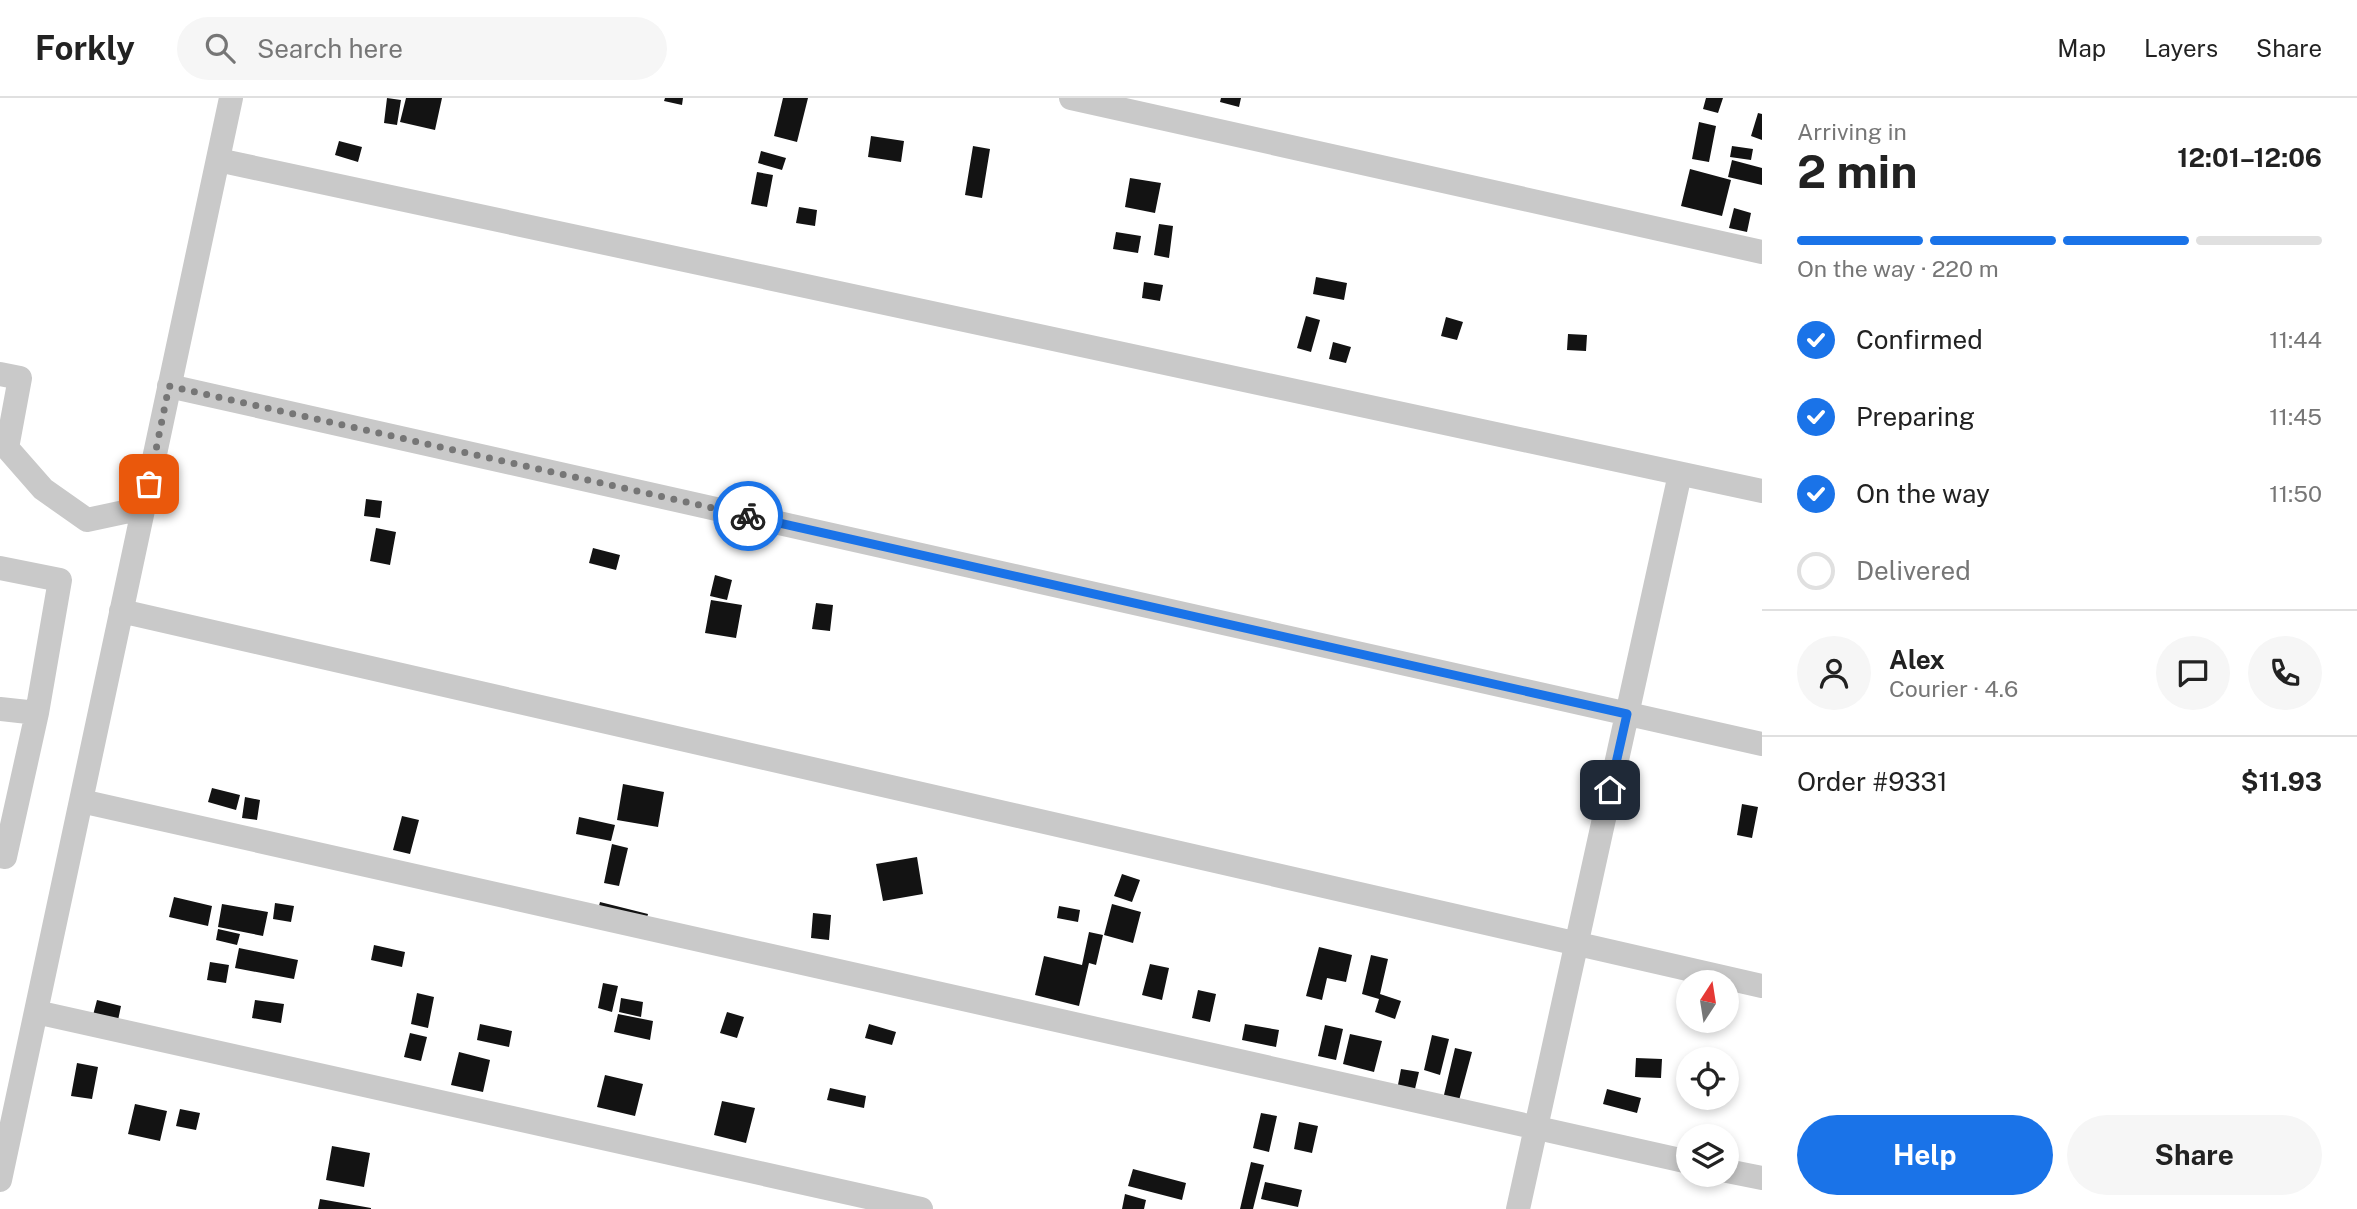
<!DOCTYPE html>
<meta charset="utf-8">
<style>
:root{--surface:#fff;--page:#f6f6f6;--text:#222;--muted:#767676;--line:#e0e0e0;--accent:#1a73e8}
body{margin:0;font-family:"Public Sans",sans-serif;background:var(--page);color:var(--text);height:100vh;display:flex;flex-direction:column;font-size:26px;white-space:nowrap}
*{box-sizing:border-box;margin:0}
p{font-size:23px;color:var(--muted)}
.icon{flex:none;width:38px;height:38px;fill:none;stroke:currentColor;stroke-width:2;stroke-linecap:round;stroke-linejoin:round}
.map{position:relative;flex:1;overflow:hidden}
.sheet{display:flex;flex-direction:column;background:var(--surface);width:595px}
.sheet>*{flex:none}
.needle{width:46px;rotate:12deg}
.tools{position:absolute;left:1676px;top:872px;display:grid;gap:14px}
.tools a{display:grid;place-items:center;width:63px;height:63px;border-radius:50%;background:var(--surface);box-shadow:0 4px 10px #0003;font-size:35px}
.pin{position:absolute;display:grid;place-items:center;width:60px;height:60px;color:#fff;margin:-30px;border-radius:14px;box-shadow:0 4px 10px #0006}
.courier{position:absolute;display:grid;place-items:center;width:70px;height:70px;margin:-35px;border:5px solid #1a73e8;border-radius:50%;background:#fff;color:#222;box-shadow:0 2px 9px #0007}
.overview em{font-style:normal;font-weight:700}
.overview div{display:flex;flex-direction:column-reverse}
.overview{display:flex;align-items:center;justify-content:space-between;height:119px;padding:0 35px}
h1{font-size:46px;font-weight:700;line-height:52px}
.bar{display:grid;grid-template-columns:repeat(4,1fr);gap:10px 7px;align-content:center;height:84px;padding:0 35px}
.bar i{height:9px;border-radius:5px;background:var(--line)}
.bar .current{background:var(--accent)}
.bar p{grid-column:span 4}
.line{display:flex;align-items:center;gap:18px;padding:0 35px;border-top:2px solid var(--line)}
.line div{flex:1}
.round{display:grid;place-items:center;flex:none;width:74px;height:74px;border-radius:37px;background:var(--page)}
ol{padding:0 35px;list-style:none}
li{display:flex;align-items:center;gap:21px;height:77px}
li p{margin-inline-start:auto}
li .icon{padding:7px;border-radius:50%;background:var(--accent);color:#fff;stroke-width:4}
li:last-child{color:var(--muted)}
li i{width:38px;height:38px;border:4px solid var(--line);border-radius:50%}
.primary-button{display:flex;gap:14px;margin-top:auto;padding:14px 35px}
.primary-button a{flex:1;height:80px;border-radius:42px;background:var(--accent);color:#fff;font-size:28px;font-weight:700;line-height:80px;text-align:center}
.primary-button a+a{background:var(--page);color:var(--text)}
header{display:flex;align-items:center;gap:42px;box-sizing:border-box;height:98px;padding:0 35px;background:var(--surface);border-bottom:2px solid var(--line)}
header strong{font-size:33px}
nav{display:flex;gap:38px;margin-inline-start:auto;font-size:24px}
.search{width:490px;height:63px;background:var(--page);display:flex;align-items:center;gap:18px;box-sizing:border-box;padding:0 24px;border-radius:38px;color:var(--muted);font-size:26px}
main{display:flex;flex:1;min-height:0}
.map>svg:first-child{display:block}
.building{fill:#131313}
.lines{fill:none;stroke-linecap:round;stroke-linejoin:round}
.minor{stroke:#c9c9c9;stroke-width:24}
.done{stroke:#767676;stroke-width:7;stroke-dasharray:0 12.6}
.route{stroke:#1a73e8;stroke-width:9}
</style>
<header>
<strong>Forkly</strong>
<div class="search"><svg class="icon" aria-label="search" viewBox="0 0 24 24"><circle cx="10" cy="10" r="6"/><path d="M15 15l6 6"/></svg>Search here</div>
<nav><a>Map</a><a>Layers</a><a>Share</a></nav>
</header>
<main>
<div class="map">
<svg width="1762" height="1111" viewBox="0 0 1762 1111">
<rect width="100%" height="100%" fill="#fff"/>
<path class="building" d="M387 0 401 2 397 27 384 25Z
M406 0H442L435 32 400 24Z
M665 0H683L682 7 664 3Z
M783 0H808L797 44 774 38Z
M1221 0H1241L1239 9 1220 4Z
M1706 0H1723L1718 15 1703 11Z
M1758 15 1762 16V42L1751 38Z
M1699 24 1716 28 1709 64 1692 61Z
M871 38 904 43 901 64 868 59Z
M339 43 362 49 358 64 335 57Z
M973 48 990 51 982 100 965 97Z
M1732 48 1753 51 1751 62 1730 59Z
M761 53 786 60 782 72 758 65Z
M1732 62 1762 70V87L1728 79Z
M1690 71 1731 82 1722 118 1681 108Z
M757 74 773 77 767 109 751 106Z
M1130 80 1161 85 1155 115 1125 109Z
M799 109 817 112 815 128 796 125Z
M1734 110 1751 115 1747 134 1729 130Z
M1159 126 1173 128 1169 160 1154 157Z
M1116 134 1141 138 1138 155 1113 151Z
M1316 179 1347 185 1344 202 1313 196Z
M1144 184 1163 187 1160 203 1142 200Z
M1306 218 1320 222 1311 254 1297 250Z
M1446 219 1463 224 1457 242 1441 238Z
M1568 236 1587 237 1586 253 1567 252Z
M1333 244 1351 249 1346 265 1329 261Z
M366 401 382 403 380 420 364 418Z
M376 430 396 434 390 467 370 463Z
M593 450 620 457 616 472 589 465Z
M715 477 732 482 727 502 710 498Z
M711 502 742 507 736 540 705 535Z
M816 505 833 507 830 533 812 531Z
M623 686 664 694 658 729 617 722Z
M212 690 240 697 236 712 208 704Z
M245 699 260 702 257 722 242 720Z
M1742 706 1758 709 1752 740 1737 737Z
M402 718 419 722 410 756 393 752Z
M579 719 615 727 611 743 576 736Z
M612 746 628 750 619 788 604 785Z
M917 759 923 796 883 803 876 766Z
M1122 776 1140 782 1132 804 1114 798Z
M174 799 212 808 208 828 169 819Z
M600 804 648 816 644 831 596 819Z
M275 805 294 808 291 824 273 821Z
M222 806 268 814 263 838 218 829Z
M1112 806 1141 814 1133 845 1104 837Z
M1059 808 1080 812 1078 824 1057 820Z
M813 815 831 817 829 842 811 840Z
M218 831 240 836 237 847 216 842Z
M1089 834 1103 837 1096 867 1089 865 1079 908 1035 897 1044 858 1082 867Z
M374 847 405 854 402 869 371 862Z
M1319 849 1352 857 1346 884 1327 880 1322 902 1306 898Z
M239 850 298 862 294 881 235 870Z
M1371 857 1388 861 1380 896 1401 903 1395 921 1375 914 1379 901 1362 896Z
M210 864 229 867 226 885 207 882Z
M1150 866 1169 870 1162 902 1142 897Z
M603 885 618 888 612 914 598 910Z
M1198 892 1216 896 1210 924 1192 920Z
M417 895 434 899 428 930 411 926Z
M621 900 643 904 641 919 619 914Z
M97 902 121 908 117 927 92 921Z
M255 902 284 906 281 925 252 920Z
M727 914 744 919 737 940 720 935Z
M618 916 653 923 650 942 614 934Z
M480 926 512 933 509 949 477 942Z
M869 926 896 934 892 947 865 940Z
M1245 926 1279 932 1276 949 1242 942Z
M1325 927 1343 931 1336 962 1318 958Z
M410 935 427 939 421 963 404 959Z
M1350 936 1382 943 1374 974 1343 966Z
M1432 937 1449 941 1440 977 1424 972Z
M1455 950 1472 954 1454 1021 1439 1018Z
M459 954 490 962 483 994 451 987Z
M1636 960 1662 961 1661 980 1635 979Z
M77 965 98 969 92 1001 71 998Z
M1401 971 1419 974 1414 995 1397 992Z
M1683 972 1689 973V989L1681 988Z
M605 977 643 986 635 1018 597 1009Z
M830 990 866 998 864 1010 827 1002Z
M1607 991 1641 1000 1637 1015 1603 1006Z
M722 1003 755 1010 746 1045 714 1037Z
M135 1006 167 1013 160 1043 128 1036Z
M180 1011 200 1015 196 1032 176 1028Z
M1261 1015 1277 1018 1269 1054 1253 1050Z
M1299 1024 1318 1028 1312 1055 1294 1051Z
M332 1048 370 1055 364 1089 326 1082Z
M1251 1064 1264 1067 1253 1111H1240Z
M1133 1071 1186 1085 1182 1102 1128 1088Z
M1265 1084 1302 1092 1298 1109 1261 1101Z
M1125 1096 1146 1102 1144 1111H1122Z
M320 1101 371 1110V1111H318Z"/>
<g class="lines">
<path class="minor" d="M1071 0 1762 154
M218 62 1762 393
M0 276 20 280 7 350 43 391 87 422 143 410
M169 288 1762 646
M0 470 60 482 37 615 5 759 0 758
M121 513 1762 888
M0 611 37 615
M81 703 1689 1064
M36 914 921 1111
M1727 1073 1762 1080
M0 1082 231 0
M1518 1111 1680 376"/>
</g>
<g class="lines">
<path class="done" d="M149 386 169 288 748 418"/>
<path class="route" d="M748 418 1627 616 1610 692"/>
</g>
</svg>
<div class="tools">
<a><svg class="needle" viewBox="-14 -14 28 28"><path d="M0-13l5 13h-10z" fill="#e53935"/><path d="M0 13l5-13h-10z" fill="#767676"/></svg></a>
<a><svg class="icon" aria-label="locate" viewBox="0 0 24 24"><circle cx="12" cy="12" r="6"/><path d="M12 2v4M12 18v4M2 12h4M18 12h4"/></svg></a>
<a><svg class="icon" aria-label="layers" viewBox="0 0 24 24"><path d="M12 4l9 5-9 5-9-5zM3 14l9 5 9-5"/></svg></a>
</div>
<div class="pin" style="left:149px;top:386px;background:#ea580c"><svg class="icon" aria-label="bag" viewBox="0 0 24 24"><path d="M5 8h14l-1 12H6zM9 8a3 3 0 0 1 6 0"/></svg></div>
<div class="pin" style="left:1610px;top:692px;background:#1f2937"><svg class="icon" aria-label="home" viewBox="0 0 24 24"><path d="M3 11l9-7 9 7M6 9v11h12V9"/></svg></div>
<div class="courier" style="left:748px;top:418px"><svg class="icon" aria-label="bike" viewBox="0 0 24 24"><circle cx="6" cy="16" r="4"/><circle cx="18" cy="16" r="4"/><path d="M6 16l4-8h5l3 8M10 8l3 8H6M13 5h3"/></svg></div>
</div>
<section class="sheet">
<div class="overview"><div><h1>2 min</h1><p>Arriving in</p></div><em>12:01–12:06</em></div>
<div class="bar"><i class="current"></i><i class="current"></i><i class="current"></i><i></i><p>On the way · 220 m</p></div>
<ol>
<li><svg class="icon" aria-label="check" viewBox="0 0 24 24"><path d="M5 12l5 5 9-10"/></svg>Confirmed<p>11:44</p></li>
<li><svg class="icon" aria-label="check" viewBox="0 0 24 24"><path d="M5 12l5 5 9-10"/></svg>Preparing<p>11:45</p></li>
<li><svg class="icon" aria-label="check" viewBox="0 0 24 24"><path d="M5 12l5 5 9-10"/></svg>On the way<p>11:50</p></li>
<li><i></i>Delivered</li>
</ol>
<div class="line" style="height:126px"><a class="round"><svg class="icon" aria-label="person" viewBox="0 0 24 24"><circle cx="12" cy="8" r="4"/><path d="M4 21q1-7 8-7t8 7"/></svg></a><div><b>Alex</b><p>Courier · 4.6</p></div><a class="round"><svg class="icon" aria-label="chat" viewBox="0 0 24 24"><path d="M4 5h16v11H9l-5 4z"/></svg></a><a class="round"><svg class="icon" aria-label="phone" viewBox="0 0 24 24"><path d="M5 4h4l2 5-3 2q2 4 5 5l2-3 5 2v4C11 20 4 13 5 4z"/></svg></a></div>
<div class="line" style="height:91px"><div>Order #9331</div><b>$11.93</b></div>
<div class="primary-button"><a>Help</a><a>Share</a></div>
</section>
</main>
